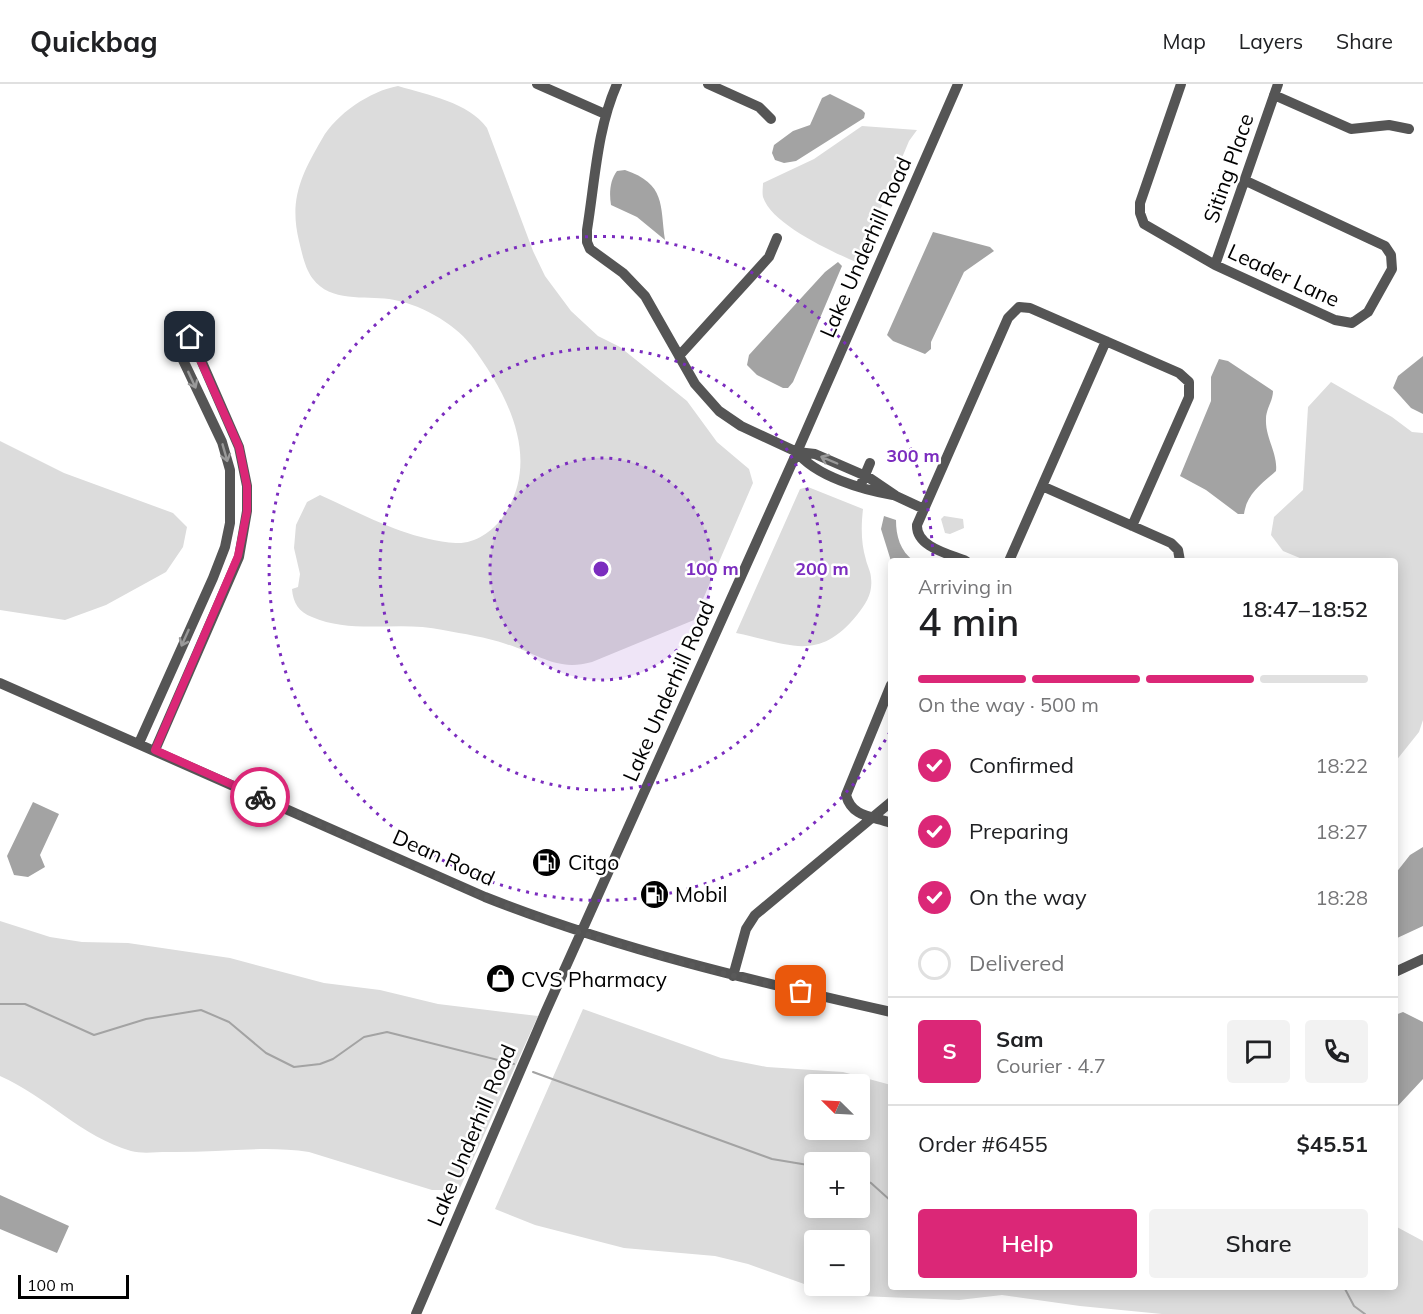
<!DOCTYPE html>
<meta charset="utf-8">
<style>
:root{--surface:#fff;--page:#f2f2f2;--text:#202124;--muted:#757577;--line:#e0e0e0;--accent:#db2777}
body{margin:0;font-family:Mulish,sans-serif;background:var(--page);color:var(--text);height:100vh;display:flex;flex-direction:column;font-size:22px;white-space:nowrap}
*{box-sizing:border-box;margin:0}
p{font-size:20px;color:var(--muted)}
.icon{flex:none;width:33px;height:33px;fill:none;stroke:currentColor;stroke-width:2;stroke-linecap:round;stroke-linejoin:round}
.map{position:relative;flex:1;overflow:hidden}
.details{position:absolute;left:888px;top:474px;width:510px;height:732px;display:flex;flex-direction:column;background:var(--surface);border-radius:6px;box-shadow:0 3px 15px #0003}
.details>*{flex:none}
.needle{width:39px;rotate:294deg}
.tools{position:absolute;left:804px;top:990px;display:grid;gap:12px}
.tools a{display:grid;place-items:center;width:66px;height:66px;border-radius:6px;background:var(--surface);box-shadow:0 3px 15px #0003;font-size:30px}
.scale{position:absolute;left:18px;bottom:15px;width:111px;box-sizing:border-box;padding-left:6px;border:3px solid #000;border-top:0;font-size:16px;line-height:21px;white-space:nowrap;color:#000;-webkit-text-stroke:4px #fff;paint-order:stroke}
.pin{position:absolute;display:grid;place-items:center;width:51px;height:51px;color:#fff;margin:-26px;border-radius:12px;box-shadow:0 3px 9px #0006}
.courier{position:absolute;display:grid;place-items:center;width:60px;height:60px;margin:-30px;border:4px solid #db2777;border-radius:50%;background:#fff;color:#222;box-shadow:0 2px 8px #0007}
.headline em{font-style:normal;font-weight:600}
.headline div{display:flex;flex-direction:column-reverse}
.headline{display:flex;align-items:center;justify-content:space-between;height:102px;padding:0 30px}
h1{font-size:39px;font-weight:600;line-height:45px}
.bar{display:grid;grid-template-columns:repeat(4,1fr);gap:9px 6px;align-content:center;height:72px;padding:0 30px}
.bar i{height:8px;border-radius:4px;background:var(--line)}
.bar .current{background:var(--accent)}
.bar p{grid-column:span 4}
.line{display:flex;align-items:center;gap:15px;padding:0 30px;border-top:2px solid var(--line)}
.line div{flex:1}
.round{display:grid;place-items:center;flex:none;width:63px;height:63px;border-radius:6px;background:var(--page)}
ol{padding:0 30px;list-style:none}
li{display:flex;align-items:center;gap:18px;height:66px}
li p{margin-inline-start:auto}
li .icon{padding:6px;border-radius:50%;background:var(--accent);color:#fff;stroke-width:4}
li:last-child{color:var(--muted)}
li i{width:33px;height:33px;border:3px solid var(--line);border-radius:50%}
.primary-button{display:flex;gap:12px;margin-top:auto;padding:12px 30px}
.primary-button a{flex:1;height:69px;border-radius:6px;background:var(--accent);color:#fff;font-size:24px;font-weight:600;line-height:69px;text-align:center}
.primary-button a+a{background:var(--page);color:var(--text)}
header{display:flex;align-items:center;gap:36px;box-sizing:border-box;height:84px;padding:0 30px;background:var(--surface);border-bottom:2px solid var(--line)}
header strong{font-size:28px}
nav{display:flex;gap:33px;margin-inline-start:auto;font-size:21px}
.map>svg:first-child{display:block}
.green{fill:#dcdcdc;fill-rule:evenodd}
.water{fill:#a3a3a3}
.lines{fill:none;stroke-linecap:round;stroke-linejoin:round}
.stream{stroke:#a3a3a3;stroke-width:2}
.minor{stroke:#555;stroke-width:10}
.oneway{stroke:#999}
.done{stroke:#595959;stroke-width:6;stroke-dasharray:0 10.8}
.route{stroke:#db2777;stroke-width:8}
.ring{fill:none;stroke:#7b2cbf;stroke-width:3;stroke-dasharray:3 6}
.labels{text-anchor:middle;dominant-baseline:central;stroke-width:5;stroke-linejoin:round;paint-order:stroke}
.street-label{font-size:21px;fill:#000;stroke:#fff}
.poi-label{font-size:21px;fill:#000;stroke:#fff;text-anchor:start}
.centre{fill:#7b2cbf;stroke:#fff;stroke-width:3}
.ring-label{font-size:18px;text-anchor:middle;font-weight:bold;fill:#7b2cbf;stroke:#fff;stroke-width:5;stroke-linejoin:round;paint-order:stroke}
</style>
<header>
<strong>Quickbag</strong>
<nav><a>Map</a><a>Layers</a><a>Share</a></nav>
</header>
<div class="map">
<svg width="1423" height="1230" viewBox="0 0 1423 1230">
<rect width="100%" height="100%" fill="#fff"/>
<path class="green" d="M398 2C428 11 468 18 487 44L533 167 545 192 571 227 598 252 620 263 687 317 717 358 749 385 753 399 694 536 592 578C556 588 539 570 506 560 486 553 464 550 443 546 400 536 353 551 312 533 299 528 293 519 292 505L298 503 300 490 294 464 296 441 307 418 320 411C362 430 408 456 456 459 474 460 492 448 502 434 543 377 508 310 471 261 453 238 418 219 389 215 365 212 330 218 313 195 305 185 302 169 299 157 289 116 301 91 322 55 336 30 370 7 398 2Z
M862 42 917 46 909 57 858 179C833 168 772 141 763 113 762 109 763 103 763 99L814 75Z
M1331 298 1392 333 1412 348 1423 349V636L1419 648 1395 678V477H1307L1283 467 1271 451 1274 433 1303 406 1308 323Z
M0 357 64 389 173 429 187 443 183 463 166 488 106 521 65 536 0 526Z
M808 403 863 425C861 443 861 459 866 476 867 481 871 488 871 494 873 509 866 520 857 531 818 579 790 560 736 549L800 405Z
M944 432 963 435 964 444 950 450 945 449 941 435Z
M0 837 50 853 82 858 128 859 230 874 324 899 380 906 438 920 538 932 459 1106H432L309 1068C263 1061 214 1069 167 1068 156 1068 142 1070 131 1067 82 1053 46 1012 0 992Z
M583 925 721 974 767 983 843 988 891 1001V1203H1395V1142L1423 1157V1230H1162L1080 1222 1002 1211 959 1216 835 1211 748 1180 715 1172 624 1164 535 1141 495 1125ZM814 1000H860V1046H814ZM860 1078V1124H814V1078ZM860 1156V1202H814V1156Z"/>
<path class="water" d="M830 10 862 26 865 29 864 34 796 77 784 79 775 76 772 69 774 61 793 47 810 41 822 14Z
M625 86C666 100 660 121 665 156L637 133 611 121C609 109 610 96 617 87Z
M933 148 990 163 994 167 964 188 931 258V265L925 270 893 257 887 251Z
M838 178 842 182 793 298 788 304H783L757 291 747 281 749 271 825 188Z
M1423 272V330L1411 324 1393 304 1398 292Z
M1219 275 1228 277 1273 307C1273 317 1266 325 1266 335 1265 353 1278 370 1276 387 1262 400 1247 409 1244 430H1238L1206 406 1180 392 1211 317V293Z
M884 432 896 436C896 452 900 467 914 477H891L881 445Z
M33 718 59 730 40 771 45 783 28 793 14 791 7 772Z
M1423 763V842L1395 855V790L1410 771Z
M1403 928 1423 938V995L1395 1025V931Z
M0 1111 69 1142 57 1169 0 1145Z"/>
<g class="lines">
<path class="stream" d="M0 920H25L94 951 146 935 201 926 229 938 266 969 294 983 320 980 333 975 364 953 387 948 514 980
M533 988 772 1075 814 1082
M860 1095 871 1099 891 1117
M1344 1203 1354 1222 1365 1230"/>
<path class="minor" d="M537 0 605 30
M617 0C597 45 595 97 587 146V158L590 165 623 189 645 212 695 300 719 327 741 342 797 368 815 370 868 393 896 412 924 425
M708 0 759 23 771 35
M1181 0 1140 119V129L1144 140 1215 181 1335 236 1352 239 1368 228 1392 185 1391 171 1385 162 1244 96
M1274 11 1351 45 1389 41 1409 45
M1215 181 1278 0
M679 272 769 173 777 154
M797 368C815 392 863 406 893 411
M862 398 870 379
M1042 402 1171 459 1178 466 1180 477
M966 477C949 470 916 463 917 441L1008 234 1019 223 1030 224 1179 289 1189 298V313L1132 442
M1009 477 1106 257
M0 599 485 813C617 865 753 897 891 928
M891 601 846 711C852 734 873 732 891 739
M139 659 213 494 225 463 230 439V386L222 358 183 276 184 245
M155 666 239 473 247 427V402L239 363 191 253 184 245
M1395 888 1423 875
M733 892 746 845 755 831 891 718
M416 1230 545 929 797 368 958 0"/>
</g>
<defs><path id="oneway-shaft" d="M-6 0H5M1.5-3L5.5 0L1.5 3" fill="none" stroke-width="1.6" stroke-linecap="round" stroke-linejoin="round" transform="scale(1.5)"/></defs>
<g class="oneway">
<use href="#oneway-shaft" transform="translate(192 296) rotate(65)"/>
<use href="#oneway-shaft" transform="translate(225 369) rotate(74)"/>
<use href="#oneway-shaft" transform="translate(829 376) rotate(-157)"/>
<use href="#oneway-shaft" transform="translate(185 554) rotate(114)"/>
</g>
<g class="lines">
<path class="done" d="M260 713C366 760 472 813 582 849 654 873 727 891 801 907"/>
<path class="route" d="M190 253 239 363 247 402V427L238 472 155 666 260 713"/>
</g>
<circle cx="601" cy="485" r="111" fill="#7b2cbf" fill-opacity=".12"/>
<g class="ring">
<circle cx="601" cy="485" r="111"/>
<circle cx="601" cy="485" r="221"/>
<path d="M890 648A332 332 0 1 1 933 476"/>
</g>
<defs>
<symbol id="fuel-disc" viewBox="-11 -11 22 22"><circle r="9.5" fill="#000" stroke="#fff"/><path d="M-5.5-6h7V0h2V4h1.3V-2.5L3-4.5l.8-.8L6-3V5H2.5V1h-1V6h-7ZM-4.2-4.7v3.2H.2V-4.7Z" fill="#fff"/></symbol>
<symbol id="shop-disc" viewBox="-11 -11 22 22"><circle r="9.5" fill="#000" stroke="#fff"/><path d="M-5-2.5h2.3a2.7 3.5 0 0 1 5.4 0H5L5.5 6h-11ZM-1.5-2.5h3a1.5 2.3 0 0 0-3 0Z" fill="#fff"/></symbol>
</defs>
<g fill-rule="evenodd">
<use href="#fuel-disc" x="530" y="762" width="33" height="33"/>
<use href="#fuel-disc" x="638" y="794" width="33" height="33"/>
<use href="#shop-disc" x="484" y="878" width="33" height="33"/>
</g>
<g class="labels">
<g class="street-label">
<text transform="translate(1228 84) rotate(-71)">Siting Place</text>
<text transform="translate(865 163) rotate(-66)">Lake Underhill Road</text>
<text transform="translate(1284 191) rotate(25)">Leader Lane</text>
<text transform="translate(668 607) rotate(-66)">Lake Underhill Road</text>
<text transform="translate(444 773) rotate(24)">Dean Road</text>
<text transform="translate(471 1051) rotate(-67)">Lake Underhill Road</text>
</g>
<g class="poi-label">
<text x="568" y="778">Citgo</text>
<text x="675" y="810">Mobil</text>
<text x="521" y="895">CVS Pharmacy</text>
</g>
</g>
<circle cx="601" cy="485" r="9" class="centre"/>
<g class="ring-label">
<text x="913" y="378">300 m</text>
<text x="712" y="491">100 m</text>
<text x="822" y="491">200 m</text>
</g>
</svg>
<div class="tools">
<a><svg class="needle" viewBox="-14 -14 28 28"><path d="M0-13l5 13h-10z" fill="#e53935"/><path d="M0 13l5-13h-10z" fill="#757577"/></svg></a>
<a>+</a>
<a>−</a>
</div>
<div class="scale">100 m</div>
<div class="pin" style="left:801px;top:907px;background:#ea580c"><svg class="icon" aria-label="bag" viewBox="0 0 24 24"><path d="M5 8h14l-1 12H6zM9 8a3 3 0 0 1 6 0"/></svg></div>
<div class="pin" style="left:190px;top:253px;background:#1f2937"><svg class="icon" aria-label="home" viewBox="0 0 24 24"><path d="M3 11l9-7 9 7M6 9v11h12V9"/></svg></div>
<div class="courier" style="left:260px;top:713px"><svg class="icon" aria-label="bike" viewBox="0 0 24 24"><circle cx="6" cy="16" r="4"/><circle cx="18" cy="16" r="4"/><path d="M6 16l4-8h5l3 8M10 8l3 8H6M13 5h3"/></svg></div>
<section class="details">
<div class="headline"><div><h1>4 min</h1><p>Arriving in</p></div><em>18:47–18:52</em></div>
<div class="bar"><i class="current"></i><i class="current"></i><i class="current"></i><i></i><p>On the way · 500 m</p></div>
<ol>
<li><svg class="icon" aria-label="check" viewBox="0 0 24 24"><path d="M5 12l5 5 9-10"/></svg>Confirmed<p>18:22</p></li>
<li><svg class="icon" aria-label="check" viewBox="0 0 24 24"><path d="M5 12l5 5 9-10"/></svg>Preparing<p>18:27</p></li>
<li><svg class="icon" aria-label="check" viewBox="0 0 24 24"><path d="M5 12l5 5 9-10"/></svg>On the way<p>18:28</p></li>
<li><i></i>Delivered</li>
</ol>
<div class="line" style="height:108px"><b class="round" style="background:var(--accent);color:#fff">S</b><div><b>Sam</b><p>Courier · 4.7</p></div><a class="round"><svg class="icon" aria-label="chat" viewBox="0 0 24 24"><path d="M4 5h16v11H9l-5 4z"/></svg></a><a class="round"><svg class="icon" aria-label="phone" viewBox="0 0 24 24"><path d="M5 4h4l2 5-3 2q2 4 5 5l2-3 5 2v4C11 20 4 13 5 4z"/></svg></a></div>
<div class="line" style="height:78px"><div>Order #6455</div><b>$45.51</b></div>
<div class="primary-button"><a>Help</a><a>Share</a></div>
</section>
</div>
